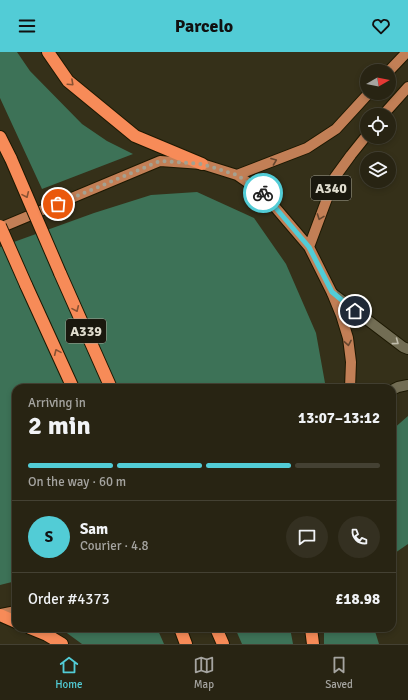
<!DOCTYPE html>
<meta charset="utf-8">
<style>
:root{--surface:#282413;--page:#343021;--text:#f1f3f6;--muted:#a5a4a0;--line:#444133;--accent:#52ccd6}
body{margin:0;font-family:Signika,sans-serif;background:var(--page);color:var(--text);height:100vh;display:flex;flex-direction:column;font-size:15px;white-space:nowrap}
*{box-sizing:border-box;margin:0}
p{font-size:13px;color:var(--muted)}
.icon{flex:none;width:22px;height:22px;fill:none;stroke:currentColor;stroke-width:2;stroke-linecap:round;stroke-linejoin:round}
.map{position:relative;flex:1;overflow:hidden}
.side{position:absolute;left:12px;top:332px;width:384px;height:248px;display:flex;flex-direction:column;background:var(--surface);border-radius:12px;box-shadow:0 2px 6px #0003,0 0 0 1px var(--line)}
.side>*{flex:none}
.needle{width:26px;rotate:81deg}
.tools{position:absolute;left:360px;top:12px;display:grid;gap:8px}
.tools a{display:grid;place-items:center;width:36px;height:36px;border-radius:50%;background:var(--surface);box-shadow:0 2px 6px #0003,0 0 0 1px var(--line);font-size:20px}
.pin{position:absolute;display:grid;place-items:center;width:34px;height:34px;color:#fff;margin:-17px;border:2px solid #fff;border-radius:50%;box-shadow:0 1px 4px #0007}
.courier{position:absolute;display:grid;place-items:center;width:40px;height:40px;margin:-20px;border:3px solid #52ccd6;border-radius:50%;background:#fff;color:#222;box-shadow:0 1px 5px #0007}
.head em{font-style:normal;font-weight:800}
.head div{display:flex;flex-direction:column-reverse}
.head{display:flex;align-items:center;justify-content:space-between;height:68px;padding:0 16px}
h1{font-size:26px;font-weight:800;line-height:30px}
.bar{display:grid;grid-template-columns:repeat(4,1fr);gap:6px 4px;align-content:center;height:48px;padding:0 16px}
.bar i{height:5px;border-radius:3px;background:var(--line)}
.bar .current{background:var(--accent)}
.bar p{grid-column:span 4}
.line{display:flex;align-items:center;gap:10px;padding:0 16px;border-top:1px solid var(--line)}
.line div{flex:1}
.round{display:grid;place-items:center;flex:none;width:42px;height:42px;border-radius:21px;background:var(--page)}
header{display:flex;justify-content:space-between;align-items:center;height:52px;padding:0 16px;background:var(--accent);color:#111;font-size:18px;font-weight:800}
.tab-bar{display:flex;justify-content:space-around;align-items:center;height:56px;border-top:1px solid var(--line);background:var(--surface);font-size:11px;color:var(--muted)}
.tab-bar a{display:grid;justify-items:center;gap:2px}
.tab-bar .current{color:var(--accent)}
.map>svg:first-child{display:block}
.forest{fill:#3d7257}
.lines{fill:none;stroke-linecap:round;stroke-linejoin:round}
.minor-casing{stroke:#1c1802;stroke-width:12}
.major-casing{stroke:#1c1802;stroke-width:12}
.highway-casing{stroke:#1c1802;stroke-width:14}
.minor{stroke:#726d54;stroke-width:10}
.major{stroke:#c27f56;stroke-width:10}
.highway{stroke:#f78b58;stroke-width:12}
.highway-bridge-casing{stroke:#1c1802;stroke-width:14;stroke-linecap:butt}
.highway-bridge{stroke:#f78b58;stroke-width:12}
.oneway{stroke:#885233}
.oneway2{stroke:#66462e}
.oneway3{stroke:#c0bcab}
.done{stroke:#a5a190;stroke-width:4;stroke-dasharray:0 7.2}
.route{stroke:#52ccd6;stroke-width:5}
.labels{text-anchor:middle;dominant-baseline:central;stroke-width:4;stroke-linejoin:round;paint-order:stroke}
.shield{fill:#1a180e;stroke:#a5a396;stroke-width:1}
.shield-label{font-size:14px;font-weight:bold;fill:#e1ded0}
</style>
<header><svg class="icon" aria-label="menu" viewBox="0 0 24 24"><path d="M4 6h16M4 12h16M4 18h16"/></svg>Parcelo<svg class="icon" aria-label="heart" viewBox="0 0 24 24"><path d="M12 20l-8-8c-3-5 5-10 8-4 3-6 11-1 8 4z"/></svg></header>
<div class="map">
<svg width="408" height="592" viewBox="0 0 408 592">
<rect width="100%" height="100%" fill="#353019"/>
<path class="forest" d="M0 0H17L30 19 82 72 107 89 133 102 42 137 0 46Z
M197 140 254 166 286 212 316 281 325 331 323 336H16V529L0 533V195L94 161 151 143Z
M408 364V492L392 503V378Z
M60 576H157L164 592H82Z
M235 576H290L293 592H242Z
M324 576H374L379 592H324Z"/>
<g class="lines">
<defs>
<path id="minor" d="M332 241 403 295 408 297
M392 338 398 335 408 333"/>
<path id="major" d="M389 19 407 0
M383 63 408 35
M237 123 307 96 336 77 369 41
M0 176 160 109 202 112 237 123 263 141 309 195 332 241 341 263 348 286 351 310 350 336
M309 195 335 125 351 103 367 83
M0 562 16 559"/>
<path id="highway" d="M48 0 68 29 135 84 202 112
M0 85 11 107
M60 221 111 336
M26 233 73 336
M0 563 16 570
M30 576 47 583 62 592
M180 576 186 592
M216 576 223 592
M311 576 313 592"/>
</defs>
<use href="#minor" class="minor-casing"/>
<use href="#major" class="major-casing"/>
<use href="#highway" class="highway-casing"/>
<use href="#minor" class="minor"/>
<use href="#major" class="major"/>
<use href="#highway" class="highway"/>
<defs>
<path id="highway-bridge" d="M11 107 60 221
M0 174 26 233"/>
</defs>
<use href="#highway-bridge" class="highway-bridge-casing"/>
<use href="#highway-bridge" class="highway-bridge"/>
</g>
<defs><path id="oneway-chevron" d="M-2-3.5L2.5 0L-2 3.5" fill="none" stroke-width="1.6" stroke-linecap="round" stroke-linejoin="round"/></defs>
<g class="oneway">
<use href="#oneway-chevron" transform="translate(71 31) rotate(43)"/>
<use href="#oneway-chevron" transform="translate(26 143) rotate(66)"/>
<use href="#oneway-chevron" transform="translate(76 257) rotate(66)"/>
<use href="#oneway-chevron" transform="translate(57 300) rotate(-114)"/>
</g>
<g class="oneway2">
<use href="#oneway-chevron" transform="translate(274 109) rotate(-21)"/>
<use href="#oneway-chevron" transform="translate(320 165) rotate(110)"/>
<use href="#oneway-chevron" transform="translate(348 291) rotate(80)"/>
</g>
<use class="oneway3" href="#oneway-chevron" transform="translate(396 290) rotate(37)"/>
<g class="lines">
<path class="done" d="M58 152 160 109 202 112 237 123 263 141"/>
<path class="route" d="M263 141 309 195 332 240 355 259"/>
</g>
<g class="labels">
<g class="shield">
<rect x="311" y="124" width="40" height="24" rx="3"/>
<rect x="66" y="267" width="40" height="24" rx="3"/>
</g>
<g class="shield-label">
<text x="331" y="136">A340</text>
<text x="86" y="279">A339</text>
</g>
</g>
</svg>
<div class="tools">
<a><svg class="needle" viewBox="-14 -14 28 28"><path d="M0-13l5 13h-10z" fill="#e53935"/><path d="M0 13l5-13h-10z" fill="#a5a4a0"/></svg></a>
<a><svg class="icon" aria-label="locate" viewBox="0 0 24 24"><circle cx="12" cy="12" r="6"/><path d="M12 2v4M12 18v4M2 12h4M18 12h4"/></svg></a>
<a><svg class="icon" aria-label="layers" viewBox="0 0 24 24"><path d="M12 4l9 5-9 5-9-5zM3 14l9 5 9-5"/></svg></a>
</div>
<div class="pin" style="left:58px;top:152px;background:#ea580c"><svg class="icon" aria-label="bag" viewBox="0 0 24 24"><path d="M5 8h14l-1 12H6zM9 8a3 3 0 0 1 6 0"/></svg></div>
<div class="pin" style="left:355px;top:259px;background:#1f2937"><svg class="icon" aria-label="home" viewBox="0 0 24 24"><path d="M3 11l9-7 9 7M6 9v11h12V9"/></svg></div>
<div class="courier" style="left:263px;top:141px"><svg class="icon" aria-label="bike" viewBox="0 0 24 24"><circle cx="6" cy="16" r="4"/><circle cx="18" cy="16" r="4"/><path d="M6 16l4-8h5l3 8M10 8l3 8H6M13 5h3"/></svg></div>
<section class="side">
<div class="head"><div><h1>2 min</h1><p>Arriving in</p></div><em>13:07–13:12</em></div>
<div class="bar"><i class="current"></i><i class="current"></i><i class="current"></i><i></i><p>On the way · 60 m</p></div>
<div class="line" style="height:72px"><b class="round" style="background:var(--accent);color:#111">S</b><div><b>Sam</b><p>Courier · 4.8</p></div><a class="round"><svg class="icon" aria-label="chat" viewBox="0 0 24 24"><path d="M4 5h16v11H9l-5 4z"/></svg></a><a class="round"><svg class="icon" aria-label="phone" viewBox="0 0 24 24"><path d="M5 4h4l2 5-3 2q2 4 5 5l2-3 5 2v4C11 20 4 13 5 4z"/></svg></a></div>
<div class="line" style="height:52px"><div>Order #4373</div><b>£18.98</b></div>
</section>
</div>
<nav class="tab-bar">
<a class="current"><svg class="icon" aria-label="home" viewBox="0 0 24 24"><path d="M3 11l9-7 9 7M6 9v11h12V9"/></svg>Home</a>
<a><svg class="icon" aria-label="map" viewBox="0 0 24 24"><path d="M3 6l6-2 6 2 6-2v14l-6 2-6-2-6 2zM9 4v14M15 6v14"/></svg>Map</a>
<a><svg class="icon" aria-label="saved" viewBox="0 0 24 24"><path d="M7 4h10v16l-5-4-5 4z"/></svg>Saved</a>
</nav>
